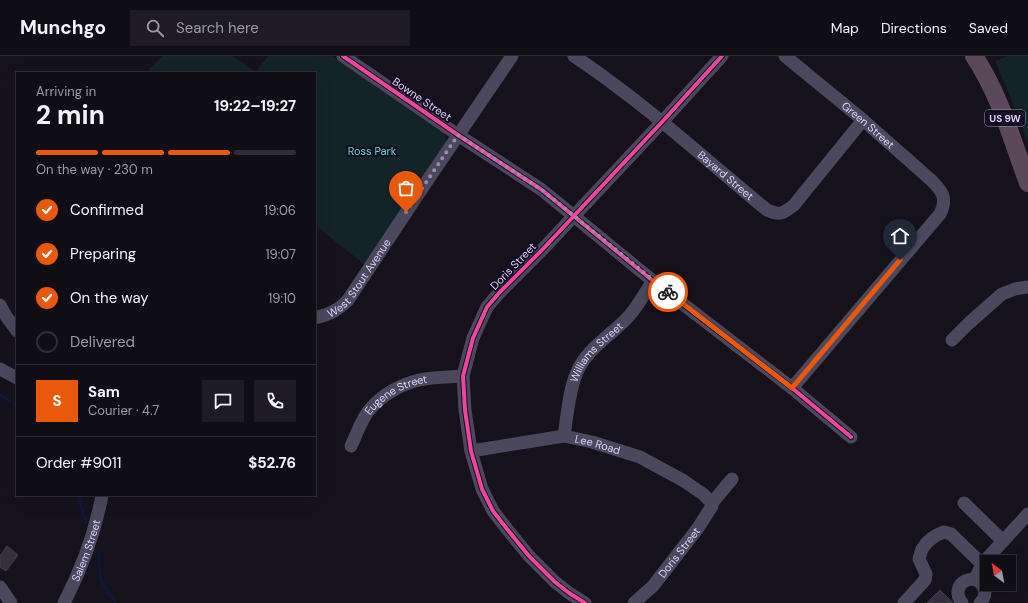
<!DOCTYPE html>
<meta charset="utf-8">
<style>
:root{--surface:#100e15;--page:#1e1c22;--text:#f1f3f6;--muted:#9c9ca0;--line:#302e34;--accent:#ea580c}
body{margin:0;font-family:"DM Sans",sans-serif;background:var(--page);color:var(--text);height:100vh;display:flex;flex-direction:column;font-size:15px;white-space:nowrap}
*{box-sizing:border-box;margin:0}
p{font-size:13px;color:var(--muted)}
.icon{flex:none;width:22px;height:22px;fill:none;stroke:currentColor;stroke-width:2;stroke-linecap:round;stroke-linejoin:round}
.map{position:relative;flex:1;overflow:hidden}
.panel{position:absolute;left:16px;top:16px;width:300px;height:424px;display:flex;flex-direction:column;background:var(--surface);border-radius:0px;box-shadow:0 4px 16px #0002,0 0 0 1px var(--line)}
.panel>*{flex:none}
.needle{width:26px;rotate:328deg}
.controls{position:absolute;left:980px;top:499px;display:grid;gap:8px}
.controls a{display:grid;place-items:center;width:36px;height:36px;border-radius:0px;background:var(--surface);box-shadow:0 4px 16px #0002,0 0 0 1px var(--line);font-size:20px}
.pin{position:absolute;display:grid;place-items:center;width:34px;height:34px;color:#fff;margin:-41px -17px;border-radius:50% 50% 50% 0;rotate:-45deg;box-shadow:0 0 4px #0007}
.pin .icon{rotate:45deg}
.courier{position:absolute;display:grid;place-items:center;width:40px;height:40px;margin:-20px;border:3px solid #ea580c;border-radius:50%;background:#fff;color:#222;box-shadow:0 1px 5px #0007}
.head em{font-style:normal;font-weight:700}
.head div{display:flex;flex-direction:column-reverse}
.head{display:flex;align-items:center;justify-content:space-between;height:68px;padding:0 20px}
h1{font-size:26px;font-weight:700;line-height:30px}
.bar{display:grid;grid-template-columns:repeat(4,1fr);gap:6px 4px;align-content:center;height:48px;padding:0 20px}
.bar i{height:5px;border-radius:3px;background:var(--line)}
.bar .on{background:var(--accent)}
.bar p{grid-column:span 4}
.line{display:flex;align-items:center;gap:10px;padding:0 20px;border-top:1px solid var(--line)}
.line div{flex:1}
.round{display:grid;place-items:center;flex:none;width:42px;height:42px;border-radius:0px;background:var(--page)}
ol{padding:0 20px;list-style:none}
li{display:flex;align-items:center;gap:12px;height:44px}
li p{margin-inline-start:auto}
li .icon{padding:4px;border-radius:50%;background:var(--accent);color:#fff;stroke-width:4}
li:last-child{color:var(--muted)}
li i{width:22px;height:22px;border:2px solid var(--line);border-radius:50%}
header{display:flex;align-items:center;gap:24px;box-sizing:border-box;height:56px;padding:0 20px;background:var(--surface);border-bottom:1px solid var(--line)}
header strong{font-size:19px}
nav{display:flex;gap:22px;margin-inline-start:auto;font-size:14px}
.search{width:280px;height:36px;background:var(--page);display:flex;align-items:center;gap:10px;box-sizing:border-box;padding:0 14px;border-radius:0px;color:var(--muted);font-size:15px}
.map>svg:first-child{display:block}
.green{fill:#122428}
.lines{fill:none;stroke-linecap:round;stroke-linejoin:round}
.stream{stroke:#0d1738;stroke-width:3}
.building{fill:#34303e;stroke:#433c4f}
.minor{stroke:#4b485d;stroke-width:13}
.highway{stroke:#5b485a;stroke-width:18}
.cycleway-casing{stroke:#140e20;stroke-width:6}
.cycleway{stroke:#ed469a;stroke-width:4}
.done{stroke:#968eae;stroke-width:4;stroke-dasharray:0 7.2}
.route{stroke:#ea580c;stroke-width:5}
.labels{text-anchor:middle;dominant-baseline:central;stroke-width:4;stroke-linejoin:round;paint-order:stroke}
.shield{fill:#140e20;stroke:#9f96ba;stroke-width:1}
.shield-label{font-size:10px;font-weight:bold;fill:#dbd1fc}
.street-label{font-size:11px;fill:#dbd1fc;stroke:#140e20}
.park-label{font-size:11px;fill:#62d7c9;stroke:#140e20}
</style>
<header>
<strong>Munchgo</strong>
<div class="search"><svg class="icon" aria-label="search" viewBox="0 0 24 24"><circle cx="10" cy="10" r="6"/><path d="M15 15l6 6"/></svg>Search here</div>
<nav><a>Map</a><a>Directions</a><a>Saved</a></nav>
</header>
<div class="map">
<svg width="1028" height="547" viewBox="0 0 1028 547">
<rect width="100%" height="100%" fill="#15121c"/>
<path class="green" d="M162 0H232L256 16 268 0H332L393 40 443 74 447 86 365 209 315 169V17H146Z
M1008 0H1028V87L1018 60 995 5Z"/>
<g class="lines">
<path class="stream" d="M0 339 17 349
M78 439 86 468
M98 496 101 525 116 547"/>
</g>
<path class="building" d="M7 490 18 499 6 515 0 511V500Z
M940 534 953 547H927Z"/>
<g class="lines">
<g class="minor">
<path d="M343 0 458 79 542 134 653 225 792 332 851 381"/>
<path id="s1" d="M574 0C643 46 704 102 767 154 780 160 784 157 794 149L863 64"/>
<path id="s2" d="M785 0 863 64 931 124C942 135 948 142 940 158L792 332"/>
<path d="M0 249 6 260 17 275"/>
<path id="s3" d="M315 262C330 258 337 255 348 244L423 131 512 0"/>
<path d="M952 284 969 267 1002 238 1015 233 1028 231"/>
<path d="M0 313 17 322"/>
<path id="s4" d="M564 380C567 361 569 334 577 316 587 292 612 279 629 260 637 251 646 235 653 225"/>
<path id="s5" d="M351 390C357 378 362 361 371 352 383 338 402 328 419 324 431 321 450 321 463 320"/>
<path id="s6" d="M471 395 564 380 592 386 640 401 684 425 703 438 712 447"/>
<path d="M964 447 1003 485"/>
<path d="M975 523 982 508 1028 458"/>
<path d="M0 531 11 547"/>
<path id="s7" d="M64 547C82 512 95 478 102 439"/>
<path d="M585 547 569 537 555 526 529 500 507 473 493 455 482 433 471 395 465 354 463 320 473 282 487 251 499 237 542 194 662 66 722 0"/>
<path id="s8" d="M634 547 644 538 653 530 698 472 712 450V447L732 423"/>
<path d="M904 547 925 524 926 518 919 503C920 500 921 496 922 493 927 485 935 479 944 476L951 478 982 508"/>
<path d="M962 547C947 527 978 513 984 533 986 538 984 543 980 547"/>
</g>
<path class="highway" d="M974 0C1000 39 1012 84 1028 127"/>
<defs>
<path id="cycleway" d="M343 0 458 79 542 134 653 225 792 332 851 381
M585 547 569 537 555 526 529 500 507 473 493 455 482 433 471 395 465 354 463 320 473 282 487 251 499 237 542 194 662 66 722 0"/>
</defs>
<use href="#cycleway" class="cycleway-casing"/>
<use href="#cycleway" class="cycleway"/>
</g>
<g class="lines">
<path class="done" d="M406 156 458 79 542 134 668 236"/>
<path class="route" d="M668 236 792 332 900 204"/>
</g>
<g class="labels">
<rect class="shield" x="985" y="54" width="40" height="16" rx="3"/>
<g class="shield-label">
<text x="1005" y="62">US 9W</text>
</g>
<g class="street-label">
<text transform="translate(422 43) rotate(34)">Bowne Street</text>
<text stroke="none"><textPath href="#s2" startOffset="108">Green Street</textPath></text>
<text stroke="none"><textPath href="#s1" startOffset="193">Bayard Street</textPath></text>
<text transform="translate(513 210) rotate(-46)">Doris Street</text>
<text stroke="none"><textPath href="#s3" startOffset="62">West Stout Avenue</textPath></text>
<text stroke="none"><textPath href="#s4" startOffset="93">Williams Street</textPath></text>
<text stroke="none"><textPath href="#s5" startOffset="72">Eugene Street</textPath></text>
<text stroke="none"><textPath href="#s6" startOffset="129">Lee Road</textPath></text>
<text stroke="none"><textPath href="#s7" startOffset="57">Salem Street</textPath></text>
<text stroke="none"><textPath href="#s8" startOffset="68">Doris Street</textPath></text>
</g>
<g class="park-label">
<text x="372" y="95">Ross Park</text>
</g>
</g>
</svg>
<div class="controls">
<a><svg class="needle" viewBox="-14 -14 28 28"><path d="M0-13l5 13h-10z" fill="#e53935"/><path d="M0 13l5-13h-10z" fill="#9c9ca0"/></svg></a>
</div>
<div class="pin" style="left:406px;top:156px;background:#ea580c"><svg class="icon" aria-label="bag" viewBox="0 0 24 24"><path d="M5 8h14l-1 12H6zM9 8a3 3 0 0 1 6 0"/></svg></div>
<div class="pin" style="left:900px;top:204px;background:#1f2937"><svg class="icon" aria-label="home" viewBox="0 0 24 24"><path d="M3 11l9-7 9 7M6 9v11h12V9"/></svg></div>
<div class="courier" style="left:668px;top:236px"><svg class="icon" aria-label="bike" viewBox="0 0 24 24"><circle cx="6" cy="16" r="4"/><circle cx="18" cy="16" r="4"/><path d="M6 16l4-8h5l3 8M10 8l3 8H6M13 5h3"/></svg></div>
<section class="panel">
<div class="head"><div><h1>2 min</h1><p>Arriving in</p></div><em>19:22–19:27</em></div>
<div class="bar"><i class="on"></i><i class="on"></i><i class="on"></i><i></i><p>On the way · 230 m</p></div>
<ol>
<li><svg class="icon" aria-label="check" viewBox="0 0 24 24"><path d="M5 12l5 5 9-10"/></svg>Confirmed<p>19:06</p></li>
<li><svg class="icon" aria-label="check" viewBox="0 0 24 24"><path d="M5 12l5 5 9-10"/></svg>Preparing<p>19:07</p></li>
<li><svg class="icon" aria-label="check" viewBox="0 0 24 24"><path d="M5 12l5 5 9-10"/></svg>On the way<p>19:10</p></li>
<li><i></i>Delivered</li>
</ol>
<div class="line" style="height:72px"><b class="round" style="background:var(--accent);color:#fff">S</b><div><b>Sam</b><p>Courier · 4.7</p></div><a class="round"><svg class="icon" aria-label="chat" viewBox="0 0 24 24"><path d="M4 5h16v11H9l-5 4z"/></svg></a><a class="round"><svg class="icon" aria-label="phone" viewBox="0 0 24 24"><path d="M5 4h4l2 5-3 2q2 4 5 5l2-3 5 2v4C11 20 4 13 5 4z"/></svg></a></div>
<div class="line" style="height:52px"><div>Order #9011</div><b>$52.76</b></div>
</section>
</div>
